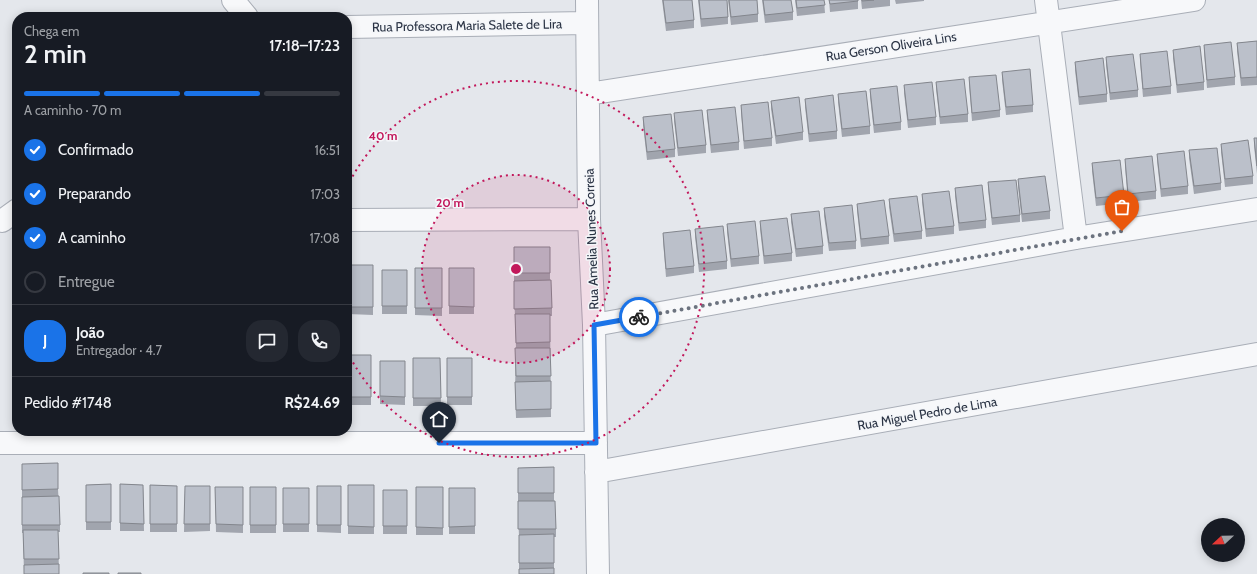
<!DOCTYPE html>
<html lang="pt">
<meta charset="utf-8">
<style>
:root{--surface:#171b24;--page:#242831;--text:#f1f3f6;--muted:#9ea1a6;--line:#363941;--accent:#1a73e8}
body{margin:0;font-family:Cabin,sans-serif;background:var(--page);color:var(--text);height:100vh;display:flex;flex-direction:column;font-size:15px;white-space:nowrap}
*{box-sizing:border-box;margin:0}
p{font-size:13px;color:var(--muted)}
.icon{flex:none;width:22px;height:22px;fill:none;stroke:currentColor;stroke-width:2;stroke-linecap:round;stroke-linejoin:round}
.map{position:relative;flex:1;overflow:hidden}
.drawer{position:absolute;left:12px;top:12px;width:340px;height:424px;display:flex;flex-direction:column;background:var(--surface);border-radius:16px;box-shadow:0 2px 10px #0003}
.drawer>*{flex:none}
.needle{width:26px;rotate:248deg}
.buttons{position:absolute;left:1201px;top:518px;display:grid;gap:8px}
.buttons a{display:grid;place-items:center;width:44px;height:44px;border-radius:50%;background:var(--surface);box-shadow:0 2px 10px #0003;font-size:20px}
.pin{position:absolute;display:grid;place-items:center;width:34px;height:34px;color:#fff;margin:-41px -17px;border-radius:50% 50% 50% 0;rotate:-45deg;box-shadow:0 0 4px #0007}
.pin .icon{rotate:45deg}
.courier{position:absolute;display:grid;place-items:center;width:40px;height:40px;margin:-20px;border:3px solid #1a73e8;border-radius:50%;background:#fff;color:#222;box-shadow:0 1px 5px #0007}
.head em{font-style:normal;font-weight:600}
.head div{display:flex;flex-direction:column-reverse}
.head{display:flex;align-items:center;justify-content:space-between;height:68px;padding:0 12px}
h1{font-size:26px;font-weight:600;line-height:30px}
.bar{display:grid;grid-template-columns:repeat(4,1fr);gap:6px 4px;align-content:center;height:48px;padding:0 12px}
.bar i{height:5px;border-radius:3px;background:var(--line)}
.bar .on{background:var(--accent)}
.bar p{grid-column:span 4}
.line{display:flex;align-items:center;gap:10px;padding:0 12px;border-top:1px solid var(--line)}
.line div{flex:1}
.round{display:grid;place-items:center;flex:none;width:42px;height:42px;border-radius:16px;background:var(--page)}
ol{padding:0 12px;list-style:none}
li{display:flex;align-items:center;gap:12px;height:44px}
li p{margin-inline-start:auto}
li .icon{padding:4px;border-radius:50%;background:var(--accent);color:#fff;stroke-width:4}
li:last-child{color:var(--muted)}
li i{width:22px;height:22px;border:2px solid var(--line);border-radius:50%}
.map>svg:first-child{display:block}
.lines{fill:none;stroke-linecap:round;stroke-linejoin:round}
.minor-casing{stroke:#a9aeb7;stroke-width:24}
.minor{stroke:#f7f8fa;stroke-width:22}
.wall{fill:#a1a5ae}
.building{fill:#bbc0ca;stroke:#83868d}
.done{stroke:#6c737f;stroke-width:4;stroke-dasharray:0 7.2}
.route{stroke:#1a73e8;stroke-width:5}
.ring{fill:none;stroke:#c2185b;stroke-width:2;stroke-dasharray:2 4}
.labels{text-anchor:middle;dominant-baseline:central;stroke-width:3;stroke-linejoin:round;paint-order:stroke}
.street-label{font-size:13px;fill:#2b3445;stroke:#f4f6f9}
.centre{fill:#c2185b;stroke:#f4f6f9;stroke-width:2}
.ring-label{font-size:12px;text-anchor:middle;font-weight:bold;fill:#c2185b;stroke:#f4f6f9;stroke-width:3;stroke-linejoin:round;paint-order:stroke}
</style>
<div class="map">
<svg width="1257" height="574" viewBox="0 0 1257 574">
<rect width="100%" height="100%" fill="#e4e7ec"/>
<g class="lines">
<defs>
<path id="minor" d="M233 0 247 17
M587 0 589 219 594 325 598 574
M1046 0 1076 238
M347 27 587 23
M588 94 1194 0
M347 220 589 219
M2 221 17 210
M594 325 1076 238 1257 209
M0 443H596
M596 472 1257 354"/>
</defs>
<use href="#minor" class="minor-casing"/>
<use href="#minor" class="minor"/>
</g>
<path class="wall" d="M662 0H692L694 20V28L666 31Z
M698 0H727L728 17V24L701 27Z
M728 0H757L758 14V22L731 25Z
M762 0H791L793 12V20L765 23Z
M795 0H824L825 13 797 16Z
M829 0H858V9L830 12Z
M861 0H890V6L862 9Z
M895 0H924V1L896 4Z
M1257 41V85L1241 86 1237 51V43Z
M1204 45 1235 77V85L1207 88 1204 53Z
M1173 50 1204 82V90L1177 93 1173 58Z
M1140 54 1171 86V94L1143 97 1140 62Z
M1106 57 1138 90V97L1110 100 1106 65Z
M1075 62 1107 94V102L1079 105 1075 70Z
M1002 72 1033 105V112L1006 115 1002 80Z
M969 77 1000 110V117L972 121 969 85Z
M936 82 968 114V122L940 124 936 89Z
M904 85 936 117V125L908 128 904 93Z
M870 89 901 122V130L874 133 870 97Z
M838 94 870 126V134L842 137 838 102Z
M805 99 837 131V139L809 142 805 107Z
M771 101 803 132V140L776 144 771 109Z
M741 105 772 138V146L744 149 741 113Z
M707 110 739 142V150L711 153 707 117Z
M674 113 706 145V153L678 156 674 121Z
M643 117 675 149V157L647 160 643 125Z
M1254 138H1257V174L1254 146Z
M1221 144 1253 176V184L1225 187 1221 152Z
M1189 150 1221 183V190L1194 194 1189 158Z
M1157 154 1188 186V194L1161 197 1157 161Z
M1125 159 1156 191V199L1128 202 1125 167Z
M1092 163 1124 195V203L1096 206 1092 171Z
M1018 179 1050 211V219L1022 222 1018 187Z
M988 182 1020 215V222L992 225 988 190Z
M955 188 986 220V228L959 231 955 196Z
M922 194 954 226V234L926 237 922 202Z
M889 199 922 231V239L894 242 889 207Z
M857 204 889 236V244L861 247 857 211Z
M824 208 856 241V249L829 251 824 216Z
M791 214 823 246V254L796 257 791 222Z
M760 221 792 253V261L764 264 760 229Z
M727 224 759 256V264L731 267 727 232Z
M695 229 727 261V269L699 272 695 237Z
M663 233 694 266V273L666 277 663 241Z
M514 247H550V280L552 308V316H550L551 417 516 418 515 390 516 348 514 288Z
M348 265H373V315L348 314Z
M415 268H442V316L415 315Z
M449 268H474V314H449Z
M382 270H407V314H382Z
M347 355H371V405H347Z
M413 358H440L441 406H413Z
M447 358H472V405H447Z
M380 361H405V405L380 404Z
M22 464 58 489 60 525V532H58L59 574H24L23 533H22Z
M554 467V501L556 529V537H554V574H519V537L518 509V468Z
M111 484V530H86V485Z
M120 484 143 485 144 531H120Z
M150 485 177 486V532H150Z
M348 485H374V534H348Z
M185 486H210V531L184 532Z
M317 486H341V533L317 532Z
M215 487H243V533L216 532Z
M250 487H276V533H250Z
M416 487H443V535H416Z
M283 488H309V532H283Z
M449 488H475V534H449Z
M383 490H407V534H383Z"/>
<path class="building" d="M663 0H692L694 20 666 23Z
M699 0H727L728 17 701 19Z
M729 0H757L758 14 731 17Z
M763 0H791L793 12 765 15Z
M796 0H824L825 5 797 8Z
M829 0H858V1L830 4Z
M862 0H874L862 1Z
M1257 41V77L1241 78 1237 43Z
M1231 42 1235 77 1207 80 1204 45Z
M1200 46 1204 82 1177 85 1173 50Z
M1167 51 1171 86 1143 89 1140 54Z
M1133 54 1138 90 1110 93 1106 57Z
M1103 58 1107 94 1079 97 1075 62Z
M1030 69 1033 105 1006 107 1002 72Z
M996 75 1000 110 972 113 969 77Z
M964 79 968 114 940 117 936 82Z
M932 82 936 117 908 120 904 85Z
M897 86 901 122 874 125 870 89Z
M866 91 870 126 842 129 838 94Z
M833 95 837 131 809 134 805 99Z
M799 97 803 132 776 136 771 101Z
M768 102 772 138 744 141 741 105Z
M735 107 739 142 711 145 707 110Z
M702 110 706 145 678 148 674 113Z
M671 114 675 149 647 152 643 117Z
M1254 138H1257V166Z
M1248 140 1253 176 1225 179 1221 144Z
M1217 148 1221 183 1194 186 1189 150Z
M1184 151 1188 186 1161 189 1157 154Z
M1152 156 1156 191 1128 194 1125 159Z
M1120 160 1124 195 1096 198 1092 163Z
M1045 176 1050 211 1022 214 1018 179Z
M1016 180 1020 215 992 218 988 182Z
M982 185 986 220 959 223 955 188Z
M949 191 954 226 926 229 922 194Z
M917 196 922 231 894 234 889 199Z
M884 200 889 236 861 239 857 204Z
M852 205 856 241 829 243 824 208Z
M819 211 823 246 796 249 791 214Z
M787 218 792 253 764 256 760 221Z
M755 221 759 256 731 259 727 224Z
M723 226 727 261 699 264 695 229Z
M690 230 694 266 666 269 663 233Z
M514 247H550V273H514Z
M348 265H373V307H348Z
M415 268H442V308H415Z
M449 268H474V307L449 306Z
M382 270H407V306H382Z
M551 280 552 308 514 309V281Z
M515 314H550V342L516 343Z
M515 348H550L551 376H516Z
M347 355H371V397H347Z
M413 358H440L441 398H413Z
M447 358H472V397H447Z
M380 361H405V397L380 396Z
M551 381V409L516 410 515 382Z
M58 463V489L22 490V464Z
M554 467V493H518V468Z
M111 484V522H86V485Z
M120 484 143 485 144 524 120 523Z
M150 485 177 486V524H150Z
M348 485H374V527L348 526Z
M185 486H210V524H184Z
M317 486H341V525H317Z
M215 487H243V525L216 524Z
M250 487H276V525H250Z
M416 487H443V528L416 527Z
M283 488H309V524H283Z
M449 488H475V526L449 527Z
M383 490H407V526H383Z
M59 496 60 525H22V497Z
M518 501H555L556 529H518Z
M23 530H58L59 559H24Z
M554 534V563H519V535Z
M59 564V574H24V565Z
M554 568V574H519V569Z
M83 573H109V574H83Z
M118 573H141V574H118Z"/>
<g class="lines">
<path class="done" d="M639 317 1122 231"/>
<path class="route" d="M439 443H596L594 325 639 317"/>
</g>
<circle cx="516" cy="269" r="94" fill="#c2185b" fill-opacity=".12"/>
<g class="ring">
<circle cx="516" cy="269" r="94"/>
<path d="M347 187A188 188 0 1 1 347 351"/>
</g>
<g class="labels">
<g class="street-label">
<text transform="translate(467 25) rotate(-1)">Rua Professora Maria Salete de Lira</text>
<text transform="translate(891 46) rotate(-9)">Rua Gerson Oliveira Lins</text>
<text transform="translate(591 239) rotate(-92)">Rua Amelia Nunes Correia</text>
<text transform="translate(927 413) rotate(-10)">Rua Miguel Pedro de Lima</text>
</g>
</g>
<circle cx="516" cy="269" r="6" class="centre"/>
<g class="ring-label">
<text x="383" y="140">40 m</text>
<text x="450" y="207">20 m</text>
</g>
</svg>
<div class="buttons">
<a><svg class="needle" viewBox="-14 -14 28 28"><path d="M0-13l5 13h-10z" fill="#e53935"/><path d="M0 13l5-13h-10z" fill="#9ea1a6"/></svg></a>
</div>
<div class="pin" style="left:1122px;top:231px;background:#ea580c"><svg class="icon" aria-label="bag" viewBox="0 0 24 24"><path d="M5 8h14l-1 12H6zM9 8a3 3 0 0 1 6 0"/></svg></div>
<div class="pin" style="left:439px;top:443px;background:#1f2937"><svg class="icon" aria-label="home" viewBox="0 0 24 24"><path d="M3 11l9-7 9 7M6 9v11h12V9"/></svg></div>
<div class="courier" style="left:639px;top:317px"><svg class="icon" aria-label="bike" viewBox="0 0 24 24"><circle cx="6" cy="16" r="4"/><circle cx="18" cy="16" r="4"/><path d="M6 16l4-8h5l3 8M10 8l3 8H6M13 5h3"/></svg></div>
<section class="drawer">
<div class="head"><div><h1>2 min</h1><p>Chega em</p></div><em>17:18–17:23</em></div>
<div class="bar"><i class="on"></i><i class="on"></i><i class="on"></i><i></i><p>A caminho · 70 m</p></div>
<ol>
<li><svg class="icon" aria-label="check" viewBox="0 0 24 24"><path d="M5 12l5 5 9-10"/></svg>Confirmado<p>16:51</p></li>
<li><svg class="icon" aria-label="check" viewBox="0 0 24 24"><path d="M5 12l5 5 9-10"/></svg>Preparando<p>17:03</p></li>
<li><svg class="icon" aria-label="check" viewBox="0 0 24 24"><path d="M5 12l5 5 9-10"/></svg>A caminho<p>17:08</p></li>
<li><i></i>Entregue</li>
</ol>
<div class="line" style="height:72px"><b class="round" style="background:var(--accent);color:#fff">J</b><div><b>João</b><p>Entregador · 4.7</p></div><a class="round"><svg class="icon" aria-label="chat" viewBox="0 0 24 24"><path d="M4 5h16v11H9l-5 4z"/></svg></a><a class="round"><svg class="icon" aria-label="phone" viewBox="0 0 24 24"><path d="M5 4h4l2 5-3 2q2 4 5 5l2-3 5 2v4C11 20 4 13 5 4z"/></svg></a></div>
<div class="line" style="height:52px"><div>Pedido #1748</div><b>R$24.69</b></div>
</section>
</div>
